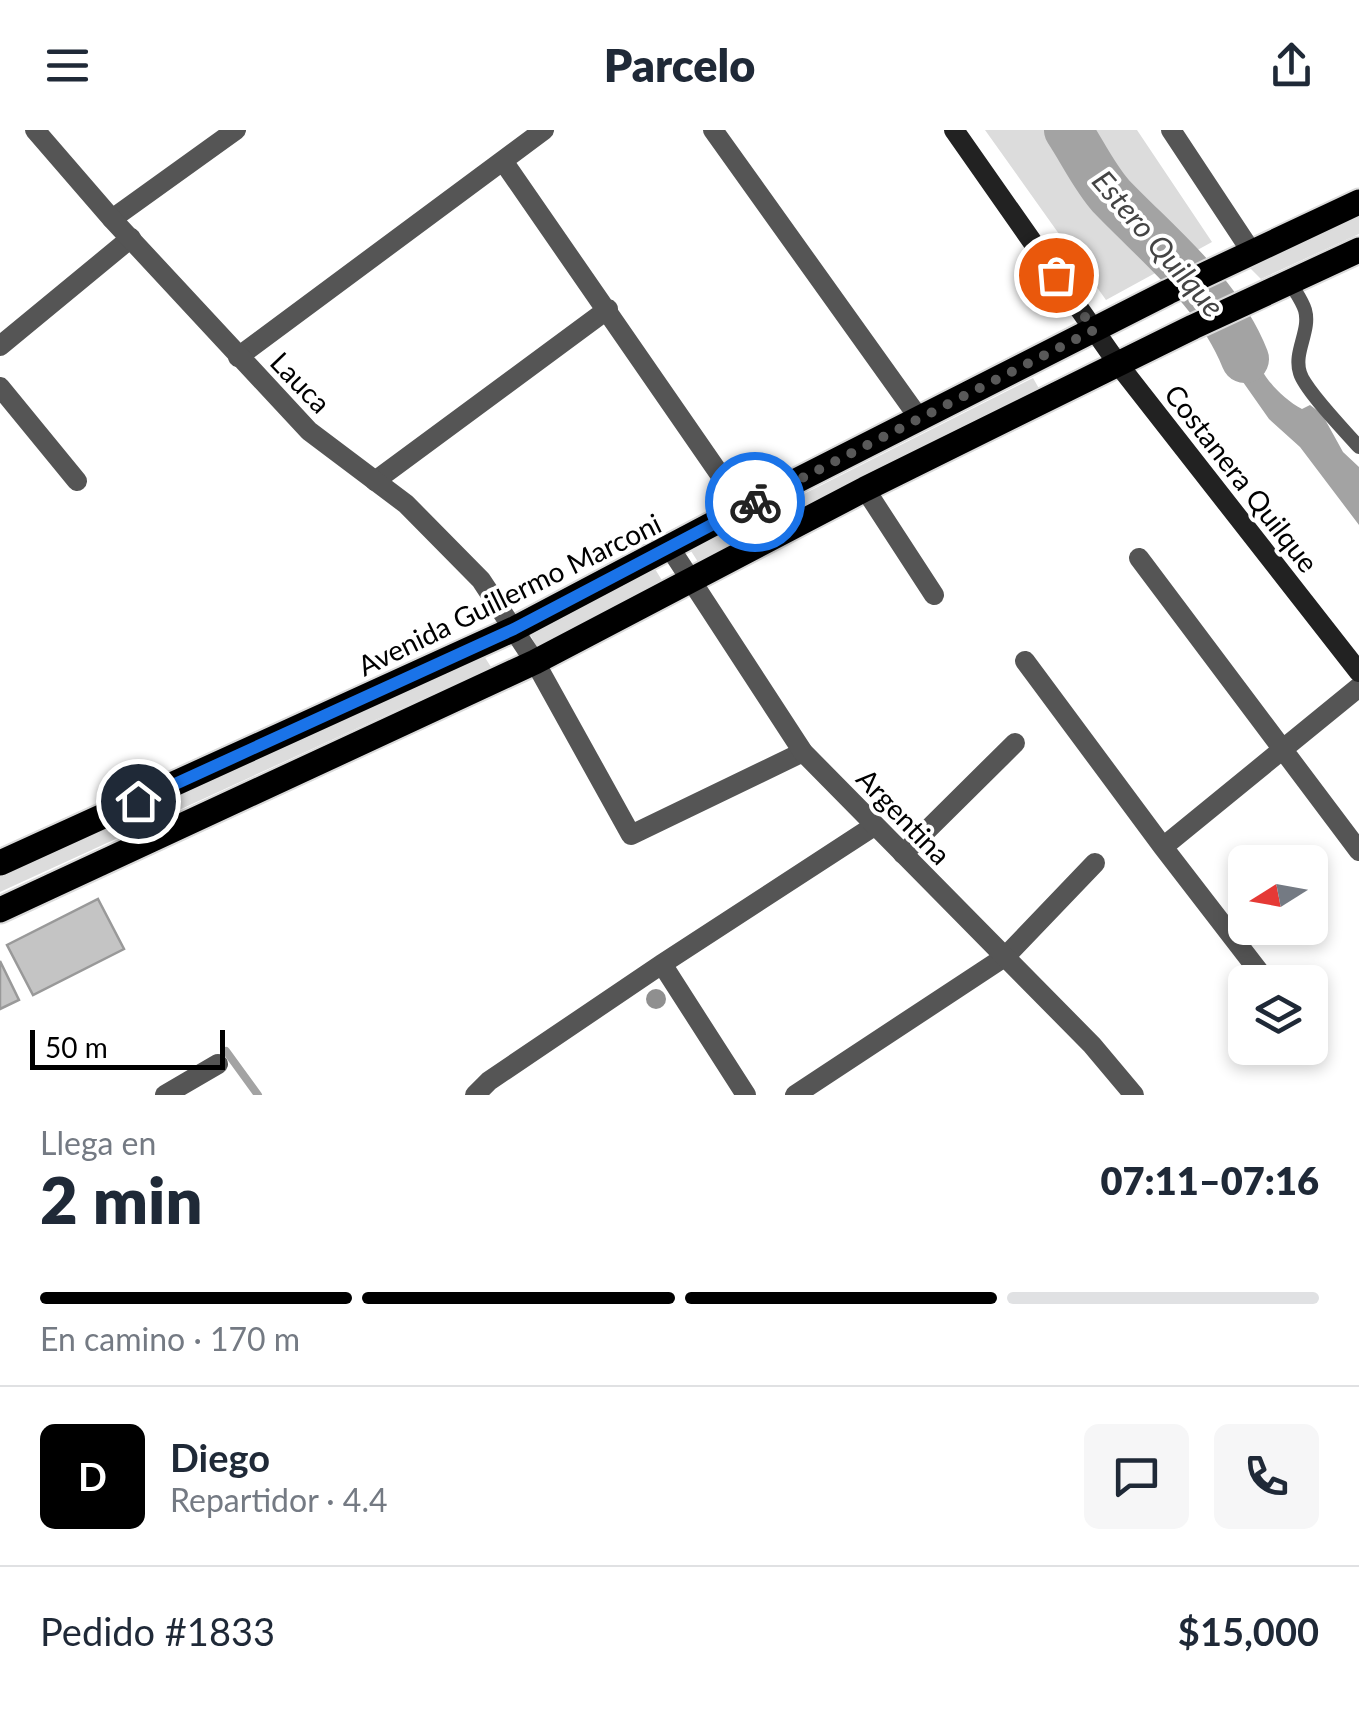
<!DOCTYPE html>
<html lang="es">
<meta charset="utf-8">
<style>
:root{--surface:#fff;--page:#f6f6f7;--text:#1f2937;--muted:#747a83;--line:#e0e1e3;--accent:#000}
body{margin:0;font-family:Lato,sans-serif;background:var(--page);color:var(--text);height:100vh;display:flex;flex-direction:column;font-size:38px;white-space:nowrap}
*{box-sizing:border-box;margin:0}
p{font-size:32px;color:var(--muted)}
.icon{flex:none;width:55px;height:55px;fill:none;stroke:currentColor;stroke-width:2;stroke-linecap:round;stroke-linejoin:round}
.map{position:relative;height:965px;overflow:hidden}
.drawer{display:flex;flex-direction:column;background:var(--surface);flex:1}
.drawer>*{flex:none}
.needle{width:65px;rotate:259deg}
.controls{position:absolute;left:1228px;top:715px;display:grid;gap:20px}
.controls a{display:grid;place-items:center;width:100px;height:100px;border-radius:15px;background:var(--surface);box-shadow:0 5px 15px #0003;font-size:50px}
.scale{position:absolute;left:30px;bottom:25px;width:195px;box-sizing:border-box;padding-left:10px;border:5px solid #000;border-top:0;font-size:28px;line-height:35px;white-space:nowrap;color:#000;-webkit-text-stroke:8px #fff;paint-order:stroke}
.pin{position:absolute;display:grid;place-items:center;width:85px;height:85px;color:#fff;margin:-42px;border:5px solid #fff;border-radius:50%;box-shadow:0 2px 10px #0007}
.courier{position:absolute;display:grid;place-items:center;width:100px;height:100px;margin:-50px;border:8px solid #1a73e8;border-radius:50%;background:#fff;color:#222;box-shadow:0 2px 12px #0007}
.headline em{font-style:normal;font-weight:800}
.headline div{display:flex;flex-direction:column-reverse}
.headline{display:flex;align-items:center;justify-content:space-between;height:170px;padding:0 40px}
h1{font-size:65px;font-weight:800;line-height:75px}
.bar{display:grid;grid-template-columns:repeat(4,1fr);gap:15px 10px;align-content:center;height:120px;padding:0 40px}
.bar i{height:12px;border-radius:8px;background:var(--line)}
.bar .current{background:var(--accent)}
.bar p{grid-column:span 4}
.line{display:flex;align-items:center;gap:25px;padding:0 40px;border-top:2px solid var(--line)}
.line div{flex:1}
.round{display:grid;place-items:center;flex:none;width:105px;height:105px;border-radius:15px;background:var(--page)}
header{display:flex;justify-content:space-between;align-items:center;height:130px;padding:0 40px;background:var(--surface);font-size:45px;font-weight:800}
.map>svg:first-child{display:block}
.green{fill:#dcdcdc}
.water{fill:#a3a3a3}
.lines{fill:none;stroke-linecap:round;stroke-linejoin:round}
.stream{stroke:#a3a3a3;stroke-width:8}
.river{stroke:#a3a3a3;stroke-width:48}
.building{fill:#c4c4c4;stroke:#999;stroke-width:2.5}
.primary-casing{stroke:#dbdbdb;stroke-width:29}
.service{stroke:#555;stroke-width:14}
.minor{stroke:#555;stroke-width:20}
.tertiary{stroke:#555;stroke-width:20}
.secondary{stroke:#222;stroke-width:20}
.primary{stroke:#000;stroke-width:25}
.tree{fill:#8f8f8f}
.done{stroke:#595959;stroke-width:10;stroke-dasharray:0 18}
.route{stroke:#1a73e8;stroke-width:12}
.labels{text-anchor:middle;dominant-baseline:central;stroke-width:8;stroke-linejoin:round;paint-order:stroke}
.street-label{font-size:28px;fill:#000;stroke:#fff}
.water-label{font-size:30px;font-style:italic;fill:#444;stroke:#fff}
</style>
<header><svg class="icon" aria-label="menu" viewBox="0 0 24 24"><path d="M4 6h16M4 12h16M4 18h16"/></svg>Parcelo<svg class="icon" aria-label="share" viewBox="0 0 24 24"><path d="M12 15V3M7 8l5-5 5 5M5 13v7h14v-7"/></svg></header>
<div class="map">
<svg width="1359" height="965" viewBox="0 0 1359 965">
<rect width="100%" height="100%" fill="#fff"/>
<path class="green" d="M985 0H1137L1212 112 1106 170Z
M1359 86V104L1261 149 1249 137Z
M1033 248 1041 262 700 435 691 421Z
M655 439 663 452 537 518 530 504Z
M484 526 491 537 0 762V747Z"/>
<path class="water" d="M1246 183C1244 221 1269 262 1302 279L1310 275 1322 284 1343 322 1359 337V395L1300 317 1269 289 1243 252 1227 210 1210 198Z"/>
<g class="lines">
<path class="stream" d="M226 921 258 965"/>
<path class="river" d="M1068 0C1082 21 1094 47 1111 66 1159 116 1219 163 1245 229"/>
</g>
<path class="building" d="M98 769 124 819 33 865 7 815Z
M0 831 19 870 0 879Z"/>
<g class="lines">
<defs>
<path id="primary" d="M0 733 514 499 743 378 1168 162 1359 72
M0 780 535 532 865 359 1193 197 1359 120"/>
</defs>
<use href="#primary" class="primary-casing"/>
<path class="service" d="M1290 152C1294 160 1302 170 1305 180 1311 201 1293 222 1300 243 1305 260 1345 301 1359 317"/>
<path class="minor" d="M713 0 919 288
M1171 0 1251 121
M503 31 743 378
M112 89 236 0
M0 216 131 108
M238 227 544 0
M0 257 77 351
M375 351 608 179
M865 359 934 465
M1139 428 1359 721
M1025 531 1163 717 1267 852
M535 532 631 705 803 622
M1163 717 1359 557
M903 724 1015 613
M662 834 746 965
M165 965 218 934
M475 965 489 951 662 834 874 696
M795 965 1006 826 1095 733"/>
<path class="tertiary" d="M35 0 112 89 309 301 406 374 481 450 535 532
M670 418 803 622 1092 915 1134 965"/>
<path class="secondary" d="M954 0 1118 234 1359 542"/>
<use href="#primary" class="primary"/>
</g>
<circle class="tree" cx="656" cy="869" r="10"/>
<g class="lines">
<path class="done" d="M755 372 1094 200 1056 145"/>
<path class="route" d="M138 671 514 499 755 372"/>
</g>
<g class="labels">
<g class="street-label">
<text transform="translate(301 252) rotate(46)">Lauca</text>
<text transform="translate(1242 348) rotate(52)">Costanera Quilque</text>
<text transform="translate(509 464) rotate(-26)">Avenida Guillermo Marconi</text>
<text transform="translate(904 686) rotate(46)">Argentina</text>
</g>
<g class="water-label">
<text transform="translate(1159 113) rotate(49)">Estero Quilque</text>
</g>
</g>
</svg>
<div class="controls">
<a><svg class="needle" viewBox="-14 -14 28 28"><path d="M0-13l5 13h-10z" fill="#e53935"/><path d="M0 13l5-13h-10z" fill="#747a83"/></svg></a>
<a><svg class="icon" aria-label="layers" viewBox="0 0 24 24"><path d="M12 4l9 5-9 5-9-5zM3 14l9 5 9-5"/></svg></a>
</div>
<div class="scale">50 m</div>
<div class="pin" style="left:1056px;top:145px;background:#ea580c"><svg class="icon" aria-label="bag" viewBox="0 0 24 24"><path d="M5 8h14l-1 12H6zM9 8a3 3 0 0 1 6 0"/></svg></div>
<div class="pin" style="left:138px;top:671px;background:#1f2937"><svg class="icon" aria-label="home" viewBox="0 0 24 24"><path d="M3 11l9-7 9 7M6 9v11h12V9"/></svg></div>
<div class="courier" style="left:755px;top:372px"><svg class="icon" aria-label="bike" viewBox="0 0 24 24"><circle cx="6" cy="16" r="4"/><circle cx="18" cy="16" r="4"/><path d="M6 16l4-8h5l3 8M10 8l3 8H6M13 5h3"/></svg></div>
</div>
<section class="drawer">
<div class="headline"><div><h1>2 min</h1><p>Llega en</p></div><em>07:11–07:16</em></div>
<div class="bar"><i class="current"></i><i class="current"></i><i class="current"></i><i></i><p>En camino · 170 m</p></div>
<div class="line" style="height:180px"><b class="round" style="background:var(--accent);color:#fff">D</b><div><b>Diego</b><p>Repartidor · 4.4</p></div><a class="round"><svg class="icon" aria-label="chat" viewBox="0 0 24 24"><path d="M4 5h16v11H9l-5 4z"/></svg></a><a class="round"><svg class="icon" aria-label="phone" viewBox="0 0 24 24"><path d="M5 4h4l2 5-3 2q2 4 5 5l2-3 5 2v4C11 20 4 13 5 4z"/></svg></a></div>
<div class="line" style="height:130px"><div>Pedido #1833</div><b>$15,000</b></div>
</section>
